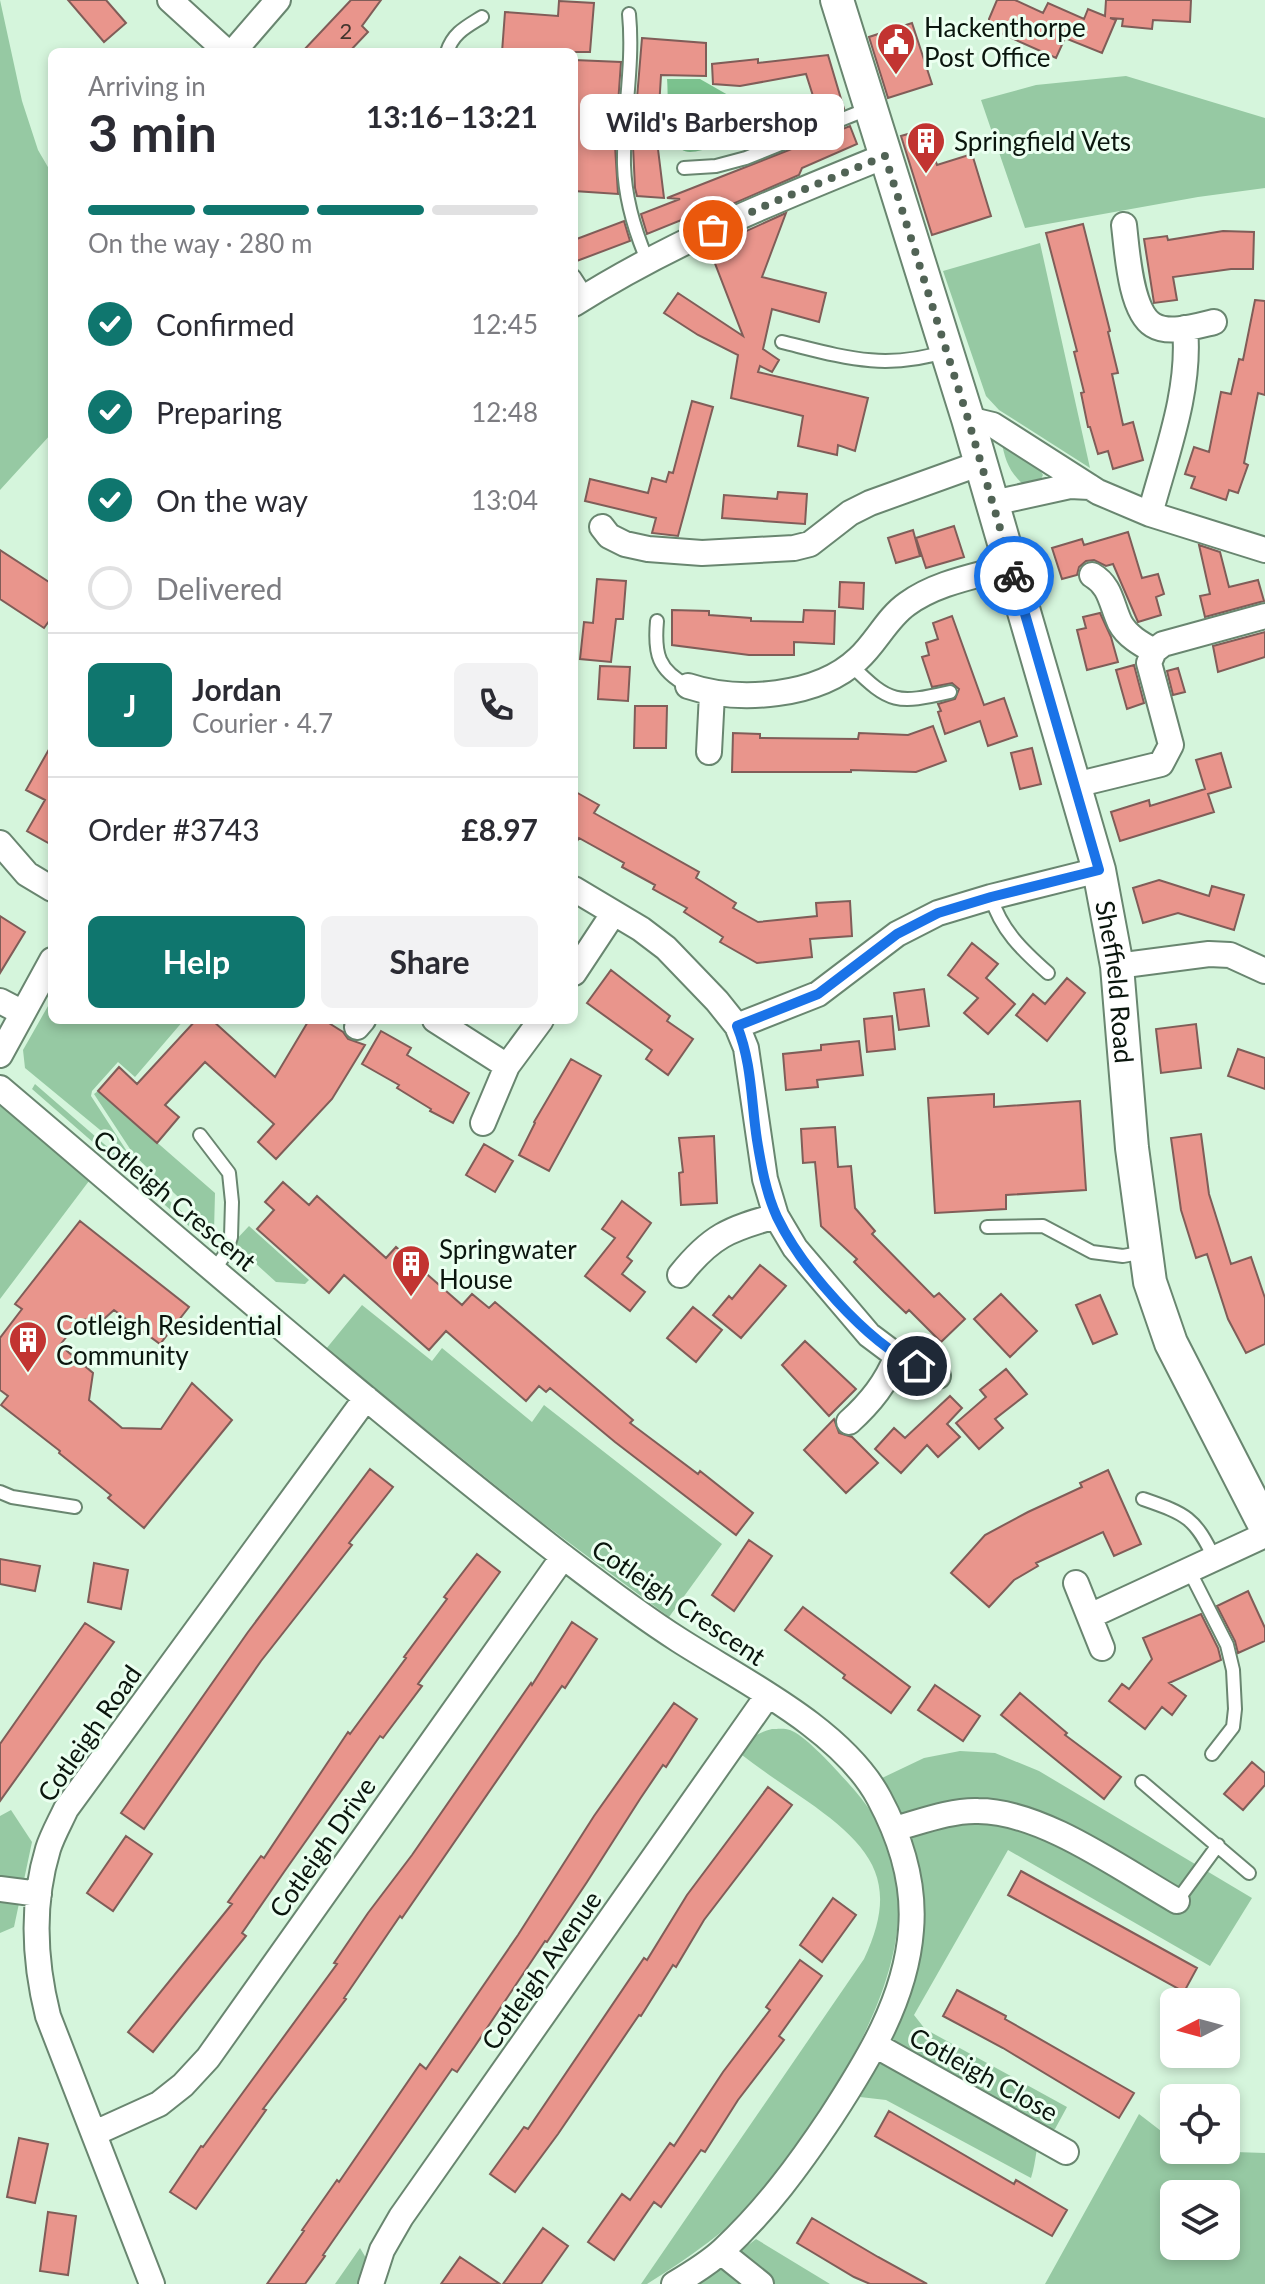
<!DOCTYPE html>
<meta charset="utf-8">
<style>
:root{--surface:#fff;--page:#f2f2f3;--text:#2b2b33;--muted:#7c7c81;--line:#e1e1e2;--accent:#0f766e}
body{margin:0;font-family:Lato,sans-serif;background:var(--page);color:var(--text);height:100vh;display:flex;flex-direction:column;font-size:30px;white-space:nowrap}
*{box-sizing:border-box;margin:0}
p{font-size:26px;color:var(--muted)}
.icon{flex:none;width:44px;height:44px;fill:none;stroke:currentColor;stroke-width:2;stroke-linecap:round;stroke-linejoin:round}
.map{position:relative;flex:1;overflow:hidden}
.sheet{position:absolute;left:48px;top:48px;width:530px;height:976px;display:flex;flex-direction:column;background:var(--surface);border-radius:12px;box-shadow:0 4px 12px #0003}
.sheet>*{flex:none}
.needle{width:52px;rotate:264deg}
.controls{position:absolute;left:1160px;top:1988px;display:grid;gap:16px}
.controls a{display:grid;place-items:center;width:80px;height:80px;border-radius:12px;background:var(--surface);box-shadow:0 4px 12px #0003;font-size:40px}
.pin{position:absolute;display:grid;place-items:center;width:68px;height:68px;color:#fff;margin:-34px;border:4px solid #fff;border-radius:50%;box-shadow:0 2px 8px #0007}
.courier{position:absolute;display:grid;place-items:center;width:80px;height:80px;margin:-40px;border:6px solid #1a73e8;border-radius:50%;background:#fff;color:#222;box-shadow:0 2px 10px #0007}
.bubble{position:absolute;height:56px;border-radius:12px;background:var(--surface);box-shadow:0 4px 12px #0003;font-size:26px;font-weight:700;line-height:56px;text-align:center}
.headline em{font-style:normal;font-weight:700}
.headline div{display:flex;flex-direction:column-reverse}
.headline{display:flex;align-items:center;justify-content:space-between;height:136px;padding:0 40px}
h1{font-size:52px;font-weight:700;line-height:60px}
.bar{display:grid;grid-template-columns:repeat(4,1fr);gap:12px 8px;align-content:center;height:96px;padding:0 40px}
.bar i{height:10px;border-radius:6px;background:var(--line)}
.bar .selected{background:var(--accent)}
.bar p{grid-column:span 4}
.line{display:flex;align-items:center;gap:20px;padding:0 40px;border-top:2px solid var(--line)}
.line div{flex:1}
.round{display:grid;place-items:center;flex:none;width:84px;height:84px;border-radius:12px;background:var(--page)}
ol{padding:0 40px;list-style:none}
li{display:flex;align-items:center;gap:24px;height:88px}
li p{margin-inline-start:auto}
li .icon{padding:8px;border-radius:50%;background:var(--accent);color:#fff;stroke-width:4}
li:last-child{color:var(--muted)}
li i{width:44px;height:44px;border:4px solid var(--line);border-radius:50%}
.primary-button{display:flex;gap:16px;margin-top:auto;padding:16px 40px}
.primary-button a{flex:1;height:92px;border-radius:12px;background:var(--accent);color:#fff;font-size:32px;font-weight:700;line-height:92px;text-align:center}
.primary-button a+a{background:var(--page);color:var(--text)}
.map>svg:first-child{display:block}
.green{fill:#96c9a3;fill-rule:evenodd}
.water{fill:#7bc28e}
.building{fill:#e9958c;stroke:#805d58;stroke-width:2}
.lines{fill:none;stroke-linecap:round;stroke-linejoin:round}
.lane-casing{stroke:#698670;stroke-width:16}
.street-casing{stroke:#698670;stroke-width:28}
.secondary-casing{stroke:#698670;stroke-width:36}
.lane{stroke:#fff;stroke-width:12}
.street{stroke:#fff;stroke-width:24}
.secondary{stroke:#fff;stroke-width:32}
.done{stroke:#516355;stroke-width:8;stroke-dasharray:0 14.4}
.route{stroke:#1a73e8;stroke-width:10}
.labels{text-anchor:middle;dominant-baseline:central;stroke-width:6;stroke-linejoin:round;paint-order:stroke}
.number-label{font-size:22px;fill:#42352d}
.poi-label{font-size:26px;fill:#0a150d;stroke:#ebfff0;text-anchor:start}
.street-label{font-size:26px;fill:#0a150d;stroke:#ebfff0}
</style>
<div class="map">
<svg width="1265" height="2284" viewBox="0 0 1265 2284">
<rect width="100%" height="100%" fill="#d5f5dc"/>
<path class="green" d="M0 0 22 101 38 150 52 174V433L0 490Z
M1126 76 1265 118V188L1198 197 1025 228 981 100 1036 85Z
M1040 243 1090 468 999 410 986 396 943 271Z
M1001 439 1037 465 1043 475 1040 481 1024 485C1008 471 1005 459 1001 439Z
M52 999V1020H184L135 1077 118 1062 92 1091 91 1096 128 1153 25 1068 23 1050Z
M35 1084 210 1236 197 1233 32 1089Z
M98 1091 215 1193 214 1231 134 1155 94 1094Z
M0 1105 14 1110 92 1177 0 1299Z
M249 1226 309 1280 305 1284 276 1282 233 1243Z
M362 1305 432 1361 442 1348 532 1422 544 1405 722 1544 669 1617 540 1521 326 1349Z
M772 1729C777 1729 785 1728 790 1730 807 1736 843 1777 856 1792 942 1891 881 2016 821 2110 804 2137 787 2166 766 2190 732 2228 690 2257 647 2284H641L864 1959C901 1881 871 1846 807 1801 785 1786 763 1771 742 1755 747 1739 756 1733 772 1729Z
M960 1751 995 1753 1039 1771 1252 1898 1210 1966 1008 1850 914 2015 925 2029 1067 2107 1055 2129H1044C1035 2144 1037 2160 1031 2178L886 2100 860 2097C902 2028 937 1945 918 1863 911 1832 897 1805 882 1778L924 1758Z
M11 1810 32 1842 14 1927 0 1933V1816Z
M1139 2114 1174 2141V2150L1265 2153V2284H1045ZM1174 2194H1226V2246H1174Z
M756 2239 830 2284H698Z
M360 2248 366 2258 361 2284H335Z"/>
<path class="water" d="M667 79H700L735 99 733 107 745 135C731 139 704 152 690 152 664 151 669 98 667 79Z"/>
<path class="building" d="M68 0H106L126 23 104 42Z
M351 0H381L362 26 368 32 349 52H302Z
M997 0H1015L1043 13 1048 3 1084 19 1088 9 1105 16 1106 0H1191L1190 22 1153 20 1152 29 1122 26 1123 19 1110 18 1116 20 1102 53 1065 38 1056 58 989 28V19Z
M559 1 594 3 590 52H502L505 12 558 16Z
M912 23 932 84 888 98 869 37Z
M642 38 706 43V76L661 75 657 141 664 198 637 196 635 188 633 146Z
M828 55 844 109 820 118 806 74 740 86 713 84 712 64 758 59V63Z
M574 60 621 62 615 146 618 194 574 191Z
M850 126 857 144 802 168 799 175 698 219 696 214 647 234 641 214 680 199 667 198Z
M925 129 937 165 972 154 991 216 932 235 901 136Z
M786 213 762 277 826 293 819 322 772 309 763 349 779 360 772 372 760 366 758 372 868 398 855 451 838 445 837 455 798 446 803 416 731 398 738 355 698 335 664 313 678 293 743 336 709 248Z
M624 221 630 241 574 262V240Z
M1083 224 1110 331 1108 332 1118 373 1112 374 1123 425 1133 422 1143 460 1113 469 1108 451 1098 454 1090 427H1088L1081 393 1084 392 1074 352 1077 351 1046 233Z
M1223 231 1254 232 1253 269H1231L1173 277 1177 300 1154 303 1144 239 1167 236 1168 240Z
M1255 300 1265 301V395L1258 393 1244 463 1248 465 1238 493 1229 490 1226 500 1191 488 1195 477 1185 474 1194 447 1209 452 1221 392 1231 394 1239 359 1243 360Z
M692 401 713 407 678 536 652 533 656 518 585 501 590 479 648 493 652 478 666 482 669 472 673 473Z
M778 492 807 494 805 524 722 518 724 495 777 499Z
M954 526 964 557 926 568 916 538Z
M913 530 920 556 896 563 888 538Z
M1128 532 1142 578 1158 574 1164 594 1156 597 1161 615 1138 622 1113 564 1106 566 1094 560 1086 561 1079 567 1077 575 1062 579 1052 548 1082 539 1084 545Z
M1199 545 1220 552 1229 587 1258 580 1264 601 1205 617 1200 596 1210 594Z
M0 550 52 584V617L44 628 0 599Z
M597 579 626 581 623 619H616L611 662 580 659 584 622 593 623Z
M840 582 864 583 863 609 839 607Z
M672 610 709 611V615L751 618V621L803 622 804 610 835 611 834 644 794 642V655H749L672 645Z
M1100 613 1111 637 1118 662 1087 670 1077 630 1086 628 1083 617Z
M952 616 984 705 1004 698 1017 736 988 746 980 721 945 734 938 712 941 711 938 704 955 699 959 689 952 683 932 687 922 657 929 655 926 643 938 639 933 623Z
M1265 632V657L1218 672 1213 646Z
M1134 665 1144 703 1127 709 1116 670Z
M600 666 630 667 628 701 598 699Z
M1178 668 1185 692 1173 695 1167 671Z
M635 706H667L666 748H634Z
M933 726 946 761 916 772 851 770V772H732L733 733 760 734V738L858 739 859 733 908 735Z
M52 744V845L27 831 45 800 26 790Z
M1032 748 1041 784 1020 789 1011 753Z
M1221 753 1231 787 1208 794 1214 812 1120 841 1111 812 1149 800 1150 806 1205 789 1196 760Z
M574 791 599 805 594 813 699 872 696 878 736 903 733 908 758 922 817 916 816 903 850 901 852 936 810 939 812 957 757 963 720 942 723 937 684 912 687 908 653 889 655 885 622 867 624 863 579 838 574 846Z
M1159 880 1209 896 1212 886 1244 895 1234 930 1178 913 1143 923 1133 888Z
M0 916 25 932 0 973Z
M972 943 998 964 986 978 1015 1004 988 1034 964 1013 978 998 948 975Z
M611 970 670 1016 667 1021 693 1039 668 1075 646 1059 652 1050 587 1003Z
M1067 978 1085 993 1047 1041 1016 1015 1033 994 1045 1004Z
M924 989 929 1026 899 1030 894 993Z
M892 1016 895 1049 867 1052 864 1019Z
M196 1020H212L275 1077 309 1020H324L343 1032 348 1039 365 1045 332 1099 276 1159 258 1142 274 1124 205 1062 165 1105 179 1117 157 1143 98 1091 119 1067 137 1084Z
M1196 1024 1201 1068 1161 1073 1156 1029Z
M381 1031 411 1048 407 1055 469 1093 453 1123 430 1111 431 1109 397 1088 399 1085 362 1064Z
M859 1041 863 1075 817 1080 818 1087 786 1090 783 1054 821 1050V1045Z
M1238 1049 1265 1058V1089L1228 1076Z
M571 1059 601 1076 549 1171 519 1155 535 1123 534 1122Z
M994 1094V1107L1080 1101 1086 1190 1006 1195V1209L935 1213 928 1098Z
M835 1127 838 1167 851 1166 855 1208 875 1231 872 1234 934 1297 939 1293 965 1319 941 1342 909 1310 906 1313 884 1292 854 1262 857 1259 821 1226 815 1162 803 1163 801 1129Z
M1201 1134 1209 1194 1231 1264 1251 1257 1265 1298V1344L1246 1353 1228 1319 1207 1254 1196 1258 1181 1210 1171 1138Z
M714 1136 717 1203 681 1205 679 1173 683 1172 679 1138Z
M484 1144 513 1161 495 1192 466 1175Z
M283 1182 309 1205 317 1196 386 1258 396 1247 462 1305 472 1294 489 1308 495 1302 633 1420 630 1423 698 1474 700 1471 753 1513 736 1535 615 1442 550 1388 546 1392 539 1386 526 1401 446 1331 429 1350 344 1275 329 1293 257 1229 274 1210 265 1202Z
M622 1201 651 1223 627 1257 632 1261 622 1274 645 1292 630 1311 585 1276 615 1238 602 1229Z
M80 1221 189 1307 160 1344 114 1310 105 1318 80 1320 60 1345 93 1373 89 1400 122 1428 161 1429 192 1383 232 1420 144 1528 108 1498 111 1495 59 1453 60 1451 1 1405 8 1396 0 1390V1338L22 1309 15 1304Z
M760 1265 786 1286 741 1338 713 1315 729 1296 732 1299Z
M1001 1294 1037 1331 1010 1357 974 1319Z
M1100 1295 1117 1334 1093 1344 1076 1305Z
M693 1307 722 1330 696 1362 667 1338Z
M805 1341 856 1389 829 1416 782 1365Z
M1006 1369 1027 1394 995 1419 1003 1428 979 1449 956 1423 986 1397 980 1390Z
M950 1396 962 1408 947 1424 960 1437 938 1457 927 1445 901 1473 875 1449 894 1428 905 1438Z
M834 1419 839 1433 852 1437 878 1463 846 1493 804 1450Z
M370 1469 393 1487 349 1543 352 1545 261 1661 144 1829 121 1813 248 1632Z
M1108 1470 1141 1544 1114 1556 1103 1532 1036 1563 1038 1566 1014 1580 989 1607 951 1573 985 1535 1028 1512 1082 1487 1080 1483Z
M749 1540 772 1556 734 1611 712 1595Z
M477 1554 500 1572 418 1684 422 1686 383 1738 380 1736 284 1872 242 1933 246 1936 153 2052 128 2032 232 1904 228 1902 261 1856 264 1858 348 1732 350 1734 406 1658 404 1657 447 1599 444 1597Z
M0 1559 40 1566 35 1591 0 1584Z
M94 1563 128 1570 121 1609 88 1602Z
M1248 1591 1265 1628V1641L1238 1653 1235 1641 1217 1606Z
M803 1607 910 1687 891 1713 843 1678 845 1675 785 1630Z
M1201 1614 1218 1648 1221 1660 1169 1683 1186 1696 1172 1715 1162 1707 1145 1729 1109 1701 1122 1684 1129 1689 1152 1659 1143 1638Z
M572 1622 597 1639 565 1688 562 1686 402 1918 400 1916 344 1998 346 1999 263 2109 266 2110 196 2209 170 2192 201 2146 203 2147 337 1964 334 1963 368 1913 412 1855 531 1683 532 1685Z
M85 1623 114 1642 0 1801V1744Z
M935 1685 980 1716 963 1741 918 1710Z
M1020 1693 1067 1733 1065 1735 1121 1777 1104 1799 1001 1715Z
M674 1703 697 1719 666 1767 663 1765 640 1799 587 1882 547 1942 545 1941 475 2046 457 2072 452 2069 323 2255 325 2256 305 2284H267L304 2231 302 2230 337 2180 339 2182 420 2064 426 2069 518 1935 594 1816Z
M1252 1762 1265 1773V1785L1243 1810 1224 1794Z
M768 1787 792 1805 704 1920 676 1967 673 1965 641 2016 639 2015 558 2134 515 2192 490 2174 524 2127 528 2129 644 1958 647 1960 687 1895Z
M126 1836 152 1854 113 1911 87 1893Z
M1021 1871 1197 1968 1184 1992 1008 1895Z
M833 1898 856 1915 822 1962 800 1945Z
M800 1960 822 1976 779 2036 784 2040 738 2100 705 2152 701 2150 661 2207 654 2202 614 2260 588 2242 622 2194 630 2200 670 2143 674 2146 723 2072 770 2010 766 2007Z
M957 1990 1006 2016 1005 2019 1134 2093 1119 2118 1003 2048 943 2016Z
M889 2111 1014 2184 1016 2180 1067 2210 1052 2236 875 2136Z
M19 2138 48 2144 35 2203 7 2197Z
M48 2212 76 2216 68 2275 40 2271Z
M812 2218 878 2257 927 2284H870L854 2277 797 2243Z
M543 2228 568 2246 541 2284H503Z
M460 2257 500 2284H441Z"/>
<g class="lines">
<defs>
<path id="lane" d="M629 14C634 65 623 114 624 165 625 198 635 232 648 262
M447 52C453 33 466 27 482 17
M684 168 716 166 746 158 870 108
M574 276 587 296
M782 342C843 357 884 371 947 351
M657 621C654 654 658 670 688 686
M851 665C890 704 897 704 950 692
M991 897C1001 930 1022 950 1048 973
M200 1135 229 1173 232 1202 231 1237 226 1253 214 1270
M987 1227 1043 1226 1092 1252 1123 1256 1145 1252
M0 1492 12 1497 75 1507
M1143 1499C1186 1514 1195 1517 1215 1560
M1190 1572 1227 1645 1233 1670 1235 1709 1233 1727 1212 1754
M1142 1782 1249 1873
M1177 1901 1218 1845"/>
<path id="street" d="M170 0 227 52
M233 52 278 0
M1124 225C1127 249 1130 311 1153 325 1169 335 1197 326 1214 322
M574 304C671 242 779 199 885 156
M968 419 993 425 1098 492 1150 514 1265 550
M993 503 1070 486 1090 487
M1150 514C1166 454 1191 391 1185 328
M602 527 609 536 625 544 648 549 702 553 794 548 810 544 850 513 870 503 981 463
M1092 575C1111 586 1111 604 1120 623 1127 636 1141 644 1154 651
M688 686C739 703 818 697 858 659 876 643 887 618 907 604 937 582 977 576 1011 566
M709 752 712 694
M1075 785 1161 764 1171 745 1149 663 1154 651 1163 644 1265 616
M0 843 27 874 52 889
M574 889 641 929 666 948 717 1001 737 1026 746 1048 765 1179 776 1216 795 1248 869 1335 897 1356 938 1376
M1117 966 1209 954 1230 955 1265 971
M574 973 613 914
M0 1001 23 1013
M435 1020 507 1066
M737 1026 818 994 897 934 938 913 991 897 1099 870
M357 1027 363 1020
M0 1055 52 960
M0 1088C185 1245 369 1406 561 1555 599 1584 638 1614 679 1640 743 1681 842 1729 879 1798 900 1837 915 1884 911 1930 906 1999 868 2060 831 2117 799 2165 766 2210 723 2250 709 2263 691 2274 674 2284
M483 1123 507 1066 541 1020
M680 1275C711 1236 729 1229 776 1216
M849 1422C871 1402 886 1383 897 1356
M1076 1583 1102 1648
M1090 1616 1265 1535
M894 1829C920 1822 951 1810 978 1811 1042 1811 1121 1869 1177 1901
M0 1889 39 1894
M875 2045 1066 2152
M95 2133 159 2104 183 2085 208 2058 563 1557
M721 2252 761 2284
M152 2284 48 2016C34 1960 31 1905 48 1849 52 1836 60 1822 66 1809L366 1398
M371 2284 382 2250 401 2217 768 1695"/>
<g id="secondary">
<path id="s1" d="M837 0 968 419 1099 870 1117 966 1132 1148 1150 1282 1171 1343 1265 1526"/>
</g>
</defs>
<use href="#lane" class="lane-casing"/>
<use href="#street" class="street-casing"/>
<use href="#secondary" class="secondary-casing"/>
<use href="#lane" class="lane"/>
<use href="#street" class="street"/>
<use href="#secondary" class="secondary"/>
</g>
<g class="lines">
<path class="done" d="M713 230 771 203 885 156 968 419 1014 576"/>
<path class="route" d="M917 1366C866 1341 802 1269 777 1217 766 1193 761 1165 757 1140 751 1101 752 1063 737 1026L818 994 897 934 938 913 991 897 1099 870 1014 576"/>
</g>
<defs>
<symbol id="civic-pin" viewBox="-11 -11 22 30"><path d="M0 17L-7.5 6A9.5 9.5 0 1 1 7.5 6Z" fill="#c23431" stroke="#ebfff0"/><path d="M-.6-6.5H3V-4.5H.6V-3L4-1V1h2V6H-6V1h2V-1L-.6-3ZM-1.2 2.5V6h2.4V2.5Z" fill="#fff"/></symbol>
<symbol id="building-pin" viewBox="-11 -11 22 30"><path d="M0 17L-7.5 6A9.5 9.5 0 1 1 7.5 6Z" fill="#c23431" stroke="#ebfff0"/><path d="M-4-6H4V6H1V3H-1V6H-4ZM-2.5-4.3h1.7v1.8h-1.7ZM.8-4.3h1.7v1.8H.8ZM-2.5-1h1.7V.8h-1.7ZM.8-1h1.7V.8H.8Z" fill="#fff"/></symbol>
</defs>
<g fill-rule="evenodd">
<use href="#civic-pin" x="874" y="20" width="44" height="60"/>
<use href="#building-pin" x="904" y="119" width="44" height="60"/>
<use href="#building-pin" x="389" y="1242" width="44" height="60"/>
<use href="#building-pin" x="6" y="1318" width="44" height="60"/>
</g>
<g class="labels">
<g class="number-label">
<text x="346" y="30">2</text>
</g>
<g class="poi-label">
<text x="924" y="27">Hackenthorpe<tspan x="924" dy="30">Post Office</tspan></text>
<text x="954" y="141">Springfield Vets</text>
<text x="439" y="1249">Springwater<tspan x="439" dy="30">House</tspan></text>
<text x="56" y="1325">Cotleigh Residential<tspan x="56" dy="30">Community</tspan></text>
</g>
<g class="street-label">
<text stroke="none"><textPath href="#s1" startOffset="1022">Sheffield Road</textPath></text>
<text transform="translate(175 1200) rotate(40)">Cotleigh Crescent</text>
<text transform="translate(679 1602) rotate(34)">Cotleigh Crescent</text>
<text transform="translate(89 1733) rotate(-55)">Cotleigh Road</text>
<text transform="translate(322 1847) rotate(-55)">Cotleigh Drive</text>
<text transform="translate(541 1970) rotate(-55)">Cotleigh Avenue</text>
<text transform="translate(984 2074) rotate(29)">Cotleigh Close</text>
</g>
</g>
</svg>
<div class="controls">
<a><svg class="needle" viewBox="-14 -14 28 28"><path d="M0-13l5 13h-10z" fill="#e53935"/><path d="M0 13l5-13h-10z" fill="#7c7c81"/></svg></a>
<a><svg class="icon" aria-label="locate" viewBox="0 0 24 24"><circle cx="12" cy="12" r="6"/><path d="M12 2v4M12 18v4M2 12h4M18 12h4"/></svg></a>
<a><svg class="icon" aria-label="layers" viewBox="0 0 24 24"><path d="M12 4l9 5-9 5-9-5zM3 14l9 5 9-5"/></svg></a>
</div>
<div class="pin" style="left:713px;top:230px;background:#ea580c"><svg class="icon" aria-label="bag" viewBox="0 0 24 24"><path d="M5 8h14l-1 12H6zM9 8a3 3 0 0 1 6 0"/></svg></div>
<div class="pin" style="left:917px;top:1366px;background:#1f2937"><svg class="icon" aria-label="home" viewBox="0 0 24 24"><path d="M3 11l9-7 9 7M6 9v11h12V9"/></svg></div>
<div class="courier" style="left:1014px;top:576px"><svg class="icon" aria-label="bike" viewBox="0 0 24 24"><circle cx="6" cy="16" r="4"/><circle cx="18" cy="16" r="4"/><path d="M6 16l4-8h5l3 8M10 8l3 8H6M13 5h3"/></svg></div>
<div class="bubble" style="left:580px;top:94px;width:264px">Wild's Barbershop</div>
<section class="sheet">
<div class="headline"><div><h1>3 min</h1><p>Arriving in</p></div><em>13:16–13:21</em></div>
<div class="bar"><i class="selected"></i><i class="selected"></i><i class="selected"></i><i></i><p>On the way · 280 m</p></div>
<ol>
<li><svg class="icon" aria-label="check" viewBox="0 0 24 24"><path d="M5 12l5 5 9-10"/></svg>Confirmed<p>12:45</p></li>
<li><svg class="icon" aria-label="check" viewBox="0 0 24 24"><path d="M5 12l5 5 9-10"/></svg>Preparing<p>12:48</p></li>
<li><svg class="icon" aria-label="check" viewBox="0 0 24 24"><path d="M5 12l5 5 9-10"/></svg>On the way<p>13:04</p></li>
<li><i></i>Delivered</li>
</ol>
<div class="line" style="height:144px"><b class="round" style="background:var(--accent);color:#fff">J</b><div><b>Jordan</b><p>Courier · 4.7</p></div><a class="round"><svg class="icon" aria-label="phone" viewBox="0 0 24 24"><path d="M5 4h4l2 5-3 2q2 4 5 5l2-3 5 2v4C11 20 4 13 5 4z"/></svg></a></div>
<div class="line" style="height:104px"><div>Order #3743</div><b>£8.97</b></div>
<div class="primary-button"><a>Help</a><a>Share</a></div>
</section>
</div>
